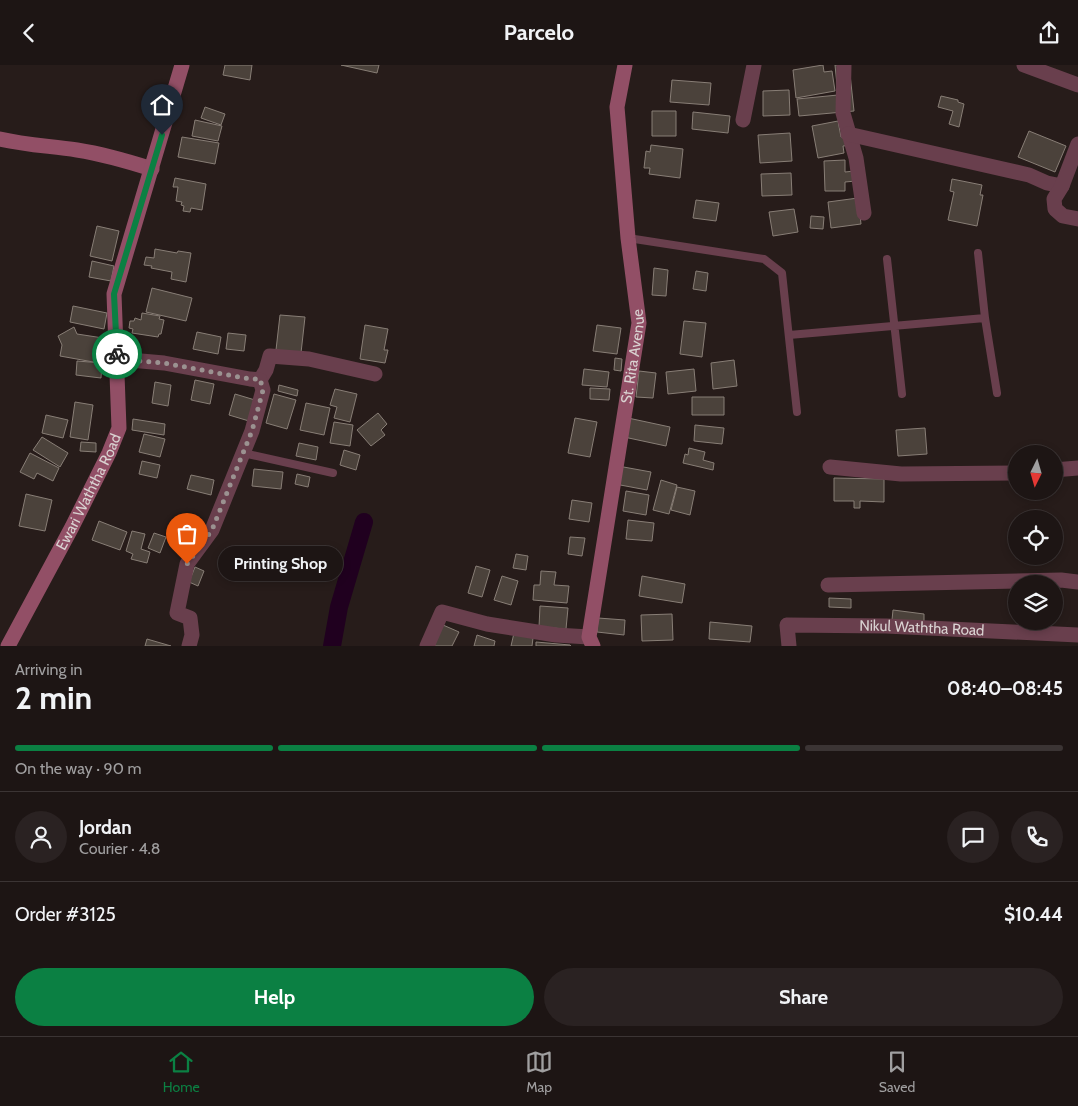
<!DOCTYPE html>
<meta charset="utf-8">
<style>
:root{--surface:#1d1514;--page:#2a2222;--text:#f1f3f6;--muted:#a09fa0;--line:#3b3434;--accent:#0b8043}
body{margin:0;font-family:Cabin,sans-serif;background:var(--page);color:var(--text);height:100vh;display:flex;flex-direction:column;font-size:19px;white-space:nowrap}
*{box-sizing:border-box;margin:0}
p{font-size:16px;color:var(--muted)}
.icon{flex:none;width:28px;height:28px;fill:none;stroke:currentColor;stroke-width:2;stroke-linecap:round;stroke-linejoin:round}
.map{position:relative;height:581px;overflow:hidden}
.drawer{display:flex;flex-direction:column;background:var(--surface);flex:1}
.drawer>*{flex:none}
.needle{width:32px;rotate:185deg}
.fabs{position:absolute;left:1008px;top:380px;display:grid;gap:10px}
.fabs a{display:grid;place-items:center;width:55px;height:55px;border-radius:50%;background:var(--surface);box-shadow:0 2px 8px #0003,0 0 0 1px var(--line);font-size:25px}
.pin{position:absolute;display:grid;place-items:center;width:42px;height:42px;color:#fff;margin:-51px -21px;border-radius:50% 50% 50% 0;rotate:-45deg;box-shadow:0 0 5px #0007}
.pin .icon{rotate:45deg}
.courier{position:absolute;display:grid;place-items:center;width:50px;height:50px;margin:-25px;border:4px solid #0b8043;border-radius:50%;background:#fff;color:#222;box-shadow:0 1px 6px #0007}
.bubble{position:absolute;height:35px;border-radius:18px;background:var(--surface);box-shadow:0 2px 8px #0003,0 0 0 1px var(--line);font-size:16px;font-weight:700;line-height:35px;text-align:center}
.head em{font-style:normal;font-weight:700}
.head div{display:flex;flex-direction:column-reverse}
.head{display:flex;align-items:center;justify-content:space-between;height:85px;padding:0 15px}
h1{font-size:32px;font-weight:700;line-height:38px}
.bar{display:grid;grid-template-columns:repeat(4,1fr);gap:8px 5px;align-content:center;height:60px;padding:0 15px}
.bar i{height:6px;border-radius:4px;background:var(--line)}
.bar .on{background:var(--accent)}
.bar p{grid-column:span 4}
.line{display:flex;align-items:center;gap:12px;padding:0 15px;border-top:1px solid var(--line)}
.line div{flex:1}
.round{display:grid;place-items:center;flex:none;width:52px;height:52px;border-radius:26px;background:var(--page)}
.cta{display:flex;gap:10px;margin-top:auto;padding:10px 15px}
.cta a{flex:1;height:58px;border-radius:30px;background:var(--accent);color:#fff;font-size:20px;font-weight:700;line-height:58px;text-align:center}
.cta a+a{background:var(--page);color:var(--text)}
header{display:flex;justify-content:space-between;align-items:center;height:65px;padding:0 15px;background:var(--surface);font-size:22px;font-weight:700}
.tabs{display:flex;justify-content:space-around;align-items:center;height:70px;border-top:1px solid var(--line);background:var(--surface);font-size:14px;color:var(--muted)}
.tabs a{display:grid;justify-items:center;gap:2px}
.tabs .on{color:var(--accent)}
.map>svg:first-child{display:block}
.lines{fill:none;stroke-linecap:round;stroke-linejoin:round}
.canal{stroke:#20001f;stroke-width:18}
.building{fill:#4b423b;stroke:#887e76}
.lane{stroke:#693f4d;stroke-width:8}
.street{stroke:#693f4d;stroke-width:15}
.secondary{stroke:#924f66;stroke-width:15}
.done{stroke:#9b9291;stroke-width:5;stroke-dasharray:0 9}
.route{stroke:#0b8043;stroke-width:6}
.labels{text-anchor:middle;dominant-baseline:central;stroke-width:4;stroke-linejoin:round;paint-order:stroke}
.street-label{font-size:15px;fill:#d9d2d1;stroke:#0c0807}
</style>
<header><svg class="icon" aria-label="back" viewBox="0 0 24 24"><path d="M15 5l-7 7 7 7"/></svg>Parcelo<svg class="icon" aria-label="share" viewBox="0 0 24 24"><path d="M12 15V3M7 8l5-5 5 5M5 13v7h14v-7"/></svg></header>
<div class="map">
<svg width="1078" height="581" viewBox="0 0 1078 581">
<rect width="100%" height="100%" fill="#271c1a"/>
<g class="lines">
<path class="canal" d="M332 581 339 542 364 457"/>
</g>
<path class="building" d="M225 0H252L250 15 223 10Z
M341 0H379L377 8Z
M823 0 824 7 832 6 835 26 796 33 793 5Z
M835 0H849L854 46 799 51 797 34 838 30Z
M672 15 711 18 709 40 670 37Z
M789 25 790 50 763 51V26Z
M941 31 958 35V37L964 39 959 62 949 59 953 46 938 42Z
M205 42 225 49 221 60 201 53Z
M652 46H676V71H652Z
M693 47 730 51 728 68 692 64Z
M195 55 222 61 218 76 192 71Z
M838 56 841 72 851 70 852 80 843 81 844 88 818 93 812 61Z
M1029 66 1066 81 1055 107 1018 92Z
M790 68 792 96 760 98 758 70Z
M182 72 219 78 215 99 178 92Z
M651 80 683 84 680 113 649 109 650 103H644L646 86 650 87Z
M845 95V107L855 106 856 116 845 117V126H825L824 96Z
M791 108 792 130 762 131 761 109Z
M175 113 206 119 202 145 191 143 190 147 183 146 184 141 181 140 182 137 176 136 178 122H173Z
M952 114 982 120 980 130H983L977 161 948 155 954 127 950 126Z
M858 133 861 159 831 163 828 137Z
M696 135 719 138 716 156 693 153Z
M794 144 798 167 773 171 769 147Z
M811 151 824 152 823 164 810 163Z
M97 161 119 166 112 196 90 191Z
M155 184 177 188 178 186 191 188 186 217 171 214 172 207 151 203 152 201 144 200 146 192 154 193Z
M92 196 114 201 111 216 89 212Z
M654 203 668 205 666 231 652 230Z
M696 206 708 208 706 226 693 224Z
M152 223 192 233 186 256 146 247Z
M73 241 107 248 104 264 70 257Z
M142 248 160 251 159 254 164 255 161 269H159L158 272 132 268 133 264 129 263 130 256H134L135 253 141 255Z
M280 250 305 252 301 288 276 285Z
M684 256 706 258 702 292 680 289Z
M365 260 388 264 384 285H388L385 298 360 294Z
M597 260 621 263 617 289 593 286Z
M74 262 77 269 103 273 99 298 60 291 62 280 58 271Z
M197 267 221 272 218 289 193 284Z
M228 268 246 270 244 286 226 284Z
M615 293 622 294 621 306 614 305Z
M734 295 737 321 713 324 711 298Z
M77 296 102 298 101 313 76 310Z
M584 304 609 307 607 322 582 320Z
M694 304 696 326 668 329 666 307Z
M639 306 656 308 653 333 636 332Z
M195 315 214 319 210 339 191 335Z
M155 317 171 320 168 341 152 338Z
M279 320 298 325 297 331 278 326Z
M590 323 610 324 609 335 590 334Z
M335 324 357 329 350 357 334 353 337 342 330 340Z
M235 329 255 335 249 356 229 350Z
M274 329 296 335 287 364 266 358Z
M692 332H724V350H692Z
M75 337 93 340 88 375 70 372Z
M306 338 330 343 324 370 300 365Z
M378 348 387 359 381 365 385 370 371 381 357 365Z
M46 350 68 355 63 373 42 368Z
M575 353 597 357 590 392 568 388Z
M628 353 670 362 666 381 624 372Z
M133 354 165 359 164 370 132 365Z
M334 357 353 360 350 381 330 378Z
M695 360 724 363 722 379 694 376Z
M925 363 927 389 898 391 896 365Z
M144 369 165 374 160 392 139 387Z
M42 372 68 388 60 402 33 385Z
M81 377 96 378V387L80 386Z
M299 378 318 382 316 395 296 391Z
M689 383 705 387 703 395 714 398 713 405 683 398 685 389 688 390Z
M344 385 360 390 356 405 340 400Z
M30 388 59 403 53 416 37 408 34 414 20 407Z
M142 396 160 400 157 413 139 409Z
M618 401 651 407 647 425 615 419Z
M254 404 283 407 281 424 252 421Z
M297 409 310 412 308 422 295 419Z
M191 410 214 415 211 430 187 424Z
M834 413 884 414V437L860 436V443H854V436H834Z
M661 415 677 420 669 449 653 445Z
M677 422 695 426 690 450 671 445Z
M626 426 649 430 646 450 623 446Z
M26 429 52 435 45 466 19 461Z
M572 435 592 438 589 457 569 454Z
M628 455 654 458 652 476 626 474Z
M99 456 127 467 120 485 92 475Z
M132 466 145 469 141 484 150 487 147 498 131 494 133 489 126 486Z
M154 468 166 472 160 488 148 483Z
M570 472 585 473 582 491 568 489Z
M516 489 528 491 526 505 513 503Z
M476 501 490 505 482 532 468 528Z
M195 502 204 506 198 521 189 517Z
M541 506 556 507 554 520 569 521 567 538 533 535 534 520H540Z
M502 511 518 516 511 540 494 535Z
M642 511 685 519 682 538 639 531Z
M829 533 851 534V543L829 542Z
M540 541 568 543 566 564 539 562Z
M893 545 924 549V559L892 555Z
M672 549 673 575 642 576 641 550Z
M598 553 625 555 624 570 597 567Z
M710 557 752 561 750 577 709 574Z
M443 560 459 567 452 581H434Z
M514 568 533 573 532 581H511Z
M477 570 495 576 494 581H474Z
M147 574 171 581H145Z
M536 577 570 580 571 581H536Z"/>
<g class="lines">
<path class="lane" d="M628 173 764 194 782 208 797 347
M978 188 985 253 997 328
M887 194 902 329
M789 270 985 253
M243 388 333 408"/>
<g class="street">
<path d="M844 0 843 48 856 93 864 148"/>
<path d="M1024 0 1078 20"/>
<path d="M743 55 754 0"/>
<path d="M848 69 1029 110 1047 118 1062 121"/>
<path d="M1078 79 1062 121 1054 134 1055 144 1063 151 1078 154"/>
<path d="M118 294 164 298 250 314 260 315 266 305 270 291 309 294 375 309"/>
<path d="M830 402 901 409 1016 408"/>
<path d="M1054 405 1078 403"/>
<path d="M828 520 1061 515 1078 517"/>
<path d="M189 581 192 570 190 553 177 548 187 499 212 465 252 366 263 325 260 315"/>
<path d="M427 581 442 547 487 559 556 570 589 572"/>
<path id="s1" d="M789 581 787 560 886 561 1078 570"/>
</g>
<g class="secondary">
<path d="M0 74C26 80 51 81 77 85 102 89 127 96 152 104"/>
<path id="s2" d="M8 581 72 462 109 388 119 363 114 229 182 0"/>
<path id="s3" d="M593 581 589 572 639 258 628 173 617 42 625 0"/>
</g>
</g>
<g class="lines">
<path class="done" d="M117 289 118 294 164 298 250 314H260L263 325 252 366 243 388 212 465 187 499"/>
<path class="route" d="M117 289 114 229 162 70"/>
</g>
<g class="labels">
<g class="street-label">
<text stroke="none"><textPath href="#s3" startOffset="294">St. Rita Avenue</textPath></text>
<text stroke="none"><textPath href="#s2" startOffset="174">Ewari Waththa Road</textPath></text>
<text stroke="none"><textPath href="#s1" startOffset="156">Nikul Waththa Road</textPath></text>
</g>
</g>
</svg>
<div class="fabs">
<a><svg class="needle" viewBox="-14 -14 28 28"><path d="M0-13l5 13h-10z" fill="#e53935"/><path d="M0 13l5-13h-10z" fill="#a09fa0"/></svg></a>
<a><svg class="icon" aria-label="locate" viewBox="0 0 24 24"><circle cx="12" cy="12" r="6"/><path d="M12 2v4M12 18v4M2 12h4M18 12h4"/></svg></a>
<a><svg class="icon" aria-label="layers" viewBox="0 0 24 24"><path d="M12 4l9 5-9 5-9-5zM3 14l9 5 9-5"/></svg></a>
</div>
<div class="pin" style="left:187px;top:499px;background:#ea580c"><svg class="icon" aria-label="bag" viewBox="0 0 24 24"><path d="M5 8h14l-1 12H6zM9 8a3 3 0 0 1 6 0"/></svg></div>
<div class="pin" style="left:162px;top:70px;background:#1f2937"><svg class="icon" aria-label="home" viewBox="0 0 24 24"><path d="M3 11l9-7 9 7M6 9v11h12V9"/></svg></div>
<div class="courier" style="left:117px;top:289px"><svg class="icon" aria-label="bike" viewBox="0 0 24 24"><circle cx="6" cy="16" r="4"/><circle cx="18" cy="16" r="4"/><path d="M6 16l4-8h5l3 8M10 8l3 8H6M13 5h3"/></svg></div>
<div class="bubble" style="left:218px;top:481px;width:125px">Printing Shop</div>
</div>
<section class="drawer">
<div class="head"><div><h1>2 min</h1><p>Arriving in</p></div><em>08:40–08:45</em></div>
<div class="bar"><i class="on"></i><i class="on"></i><i class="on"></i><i></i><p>On the way · 90 m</p></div>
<div class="line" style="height:90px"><a class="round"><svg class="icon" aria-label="person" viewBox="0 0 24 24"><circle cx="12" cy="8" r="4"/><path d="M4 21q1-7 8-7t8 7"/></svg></a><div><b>Jordan</b><p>Courier · 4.8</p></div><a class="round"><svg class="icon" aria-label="chat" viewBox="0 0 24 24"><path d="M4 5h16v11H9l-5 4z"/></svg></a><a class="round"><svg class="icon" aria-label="phone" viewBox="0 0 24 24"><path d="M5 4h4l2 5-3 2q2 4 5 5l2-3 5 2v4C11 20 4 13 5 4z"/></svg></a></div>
<div class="line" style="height:65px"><div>Order #3125</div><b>$10.44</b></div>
<div class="cta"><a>Help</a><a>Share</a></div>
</section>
<nav class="tabs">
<a class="on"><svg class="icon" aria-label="home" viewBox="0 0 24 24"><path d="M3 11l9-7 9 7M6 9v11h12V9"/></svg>Home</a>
<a><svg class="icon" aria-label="map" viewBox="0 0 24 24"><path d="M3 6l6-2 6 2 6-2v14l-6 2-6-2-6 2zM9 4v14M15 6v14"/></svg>Map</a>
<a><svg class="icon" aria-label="saved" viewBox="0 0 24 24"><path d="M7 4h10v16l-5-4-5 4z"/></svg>Saved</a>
</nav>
